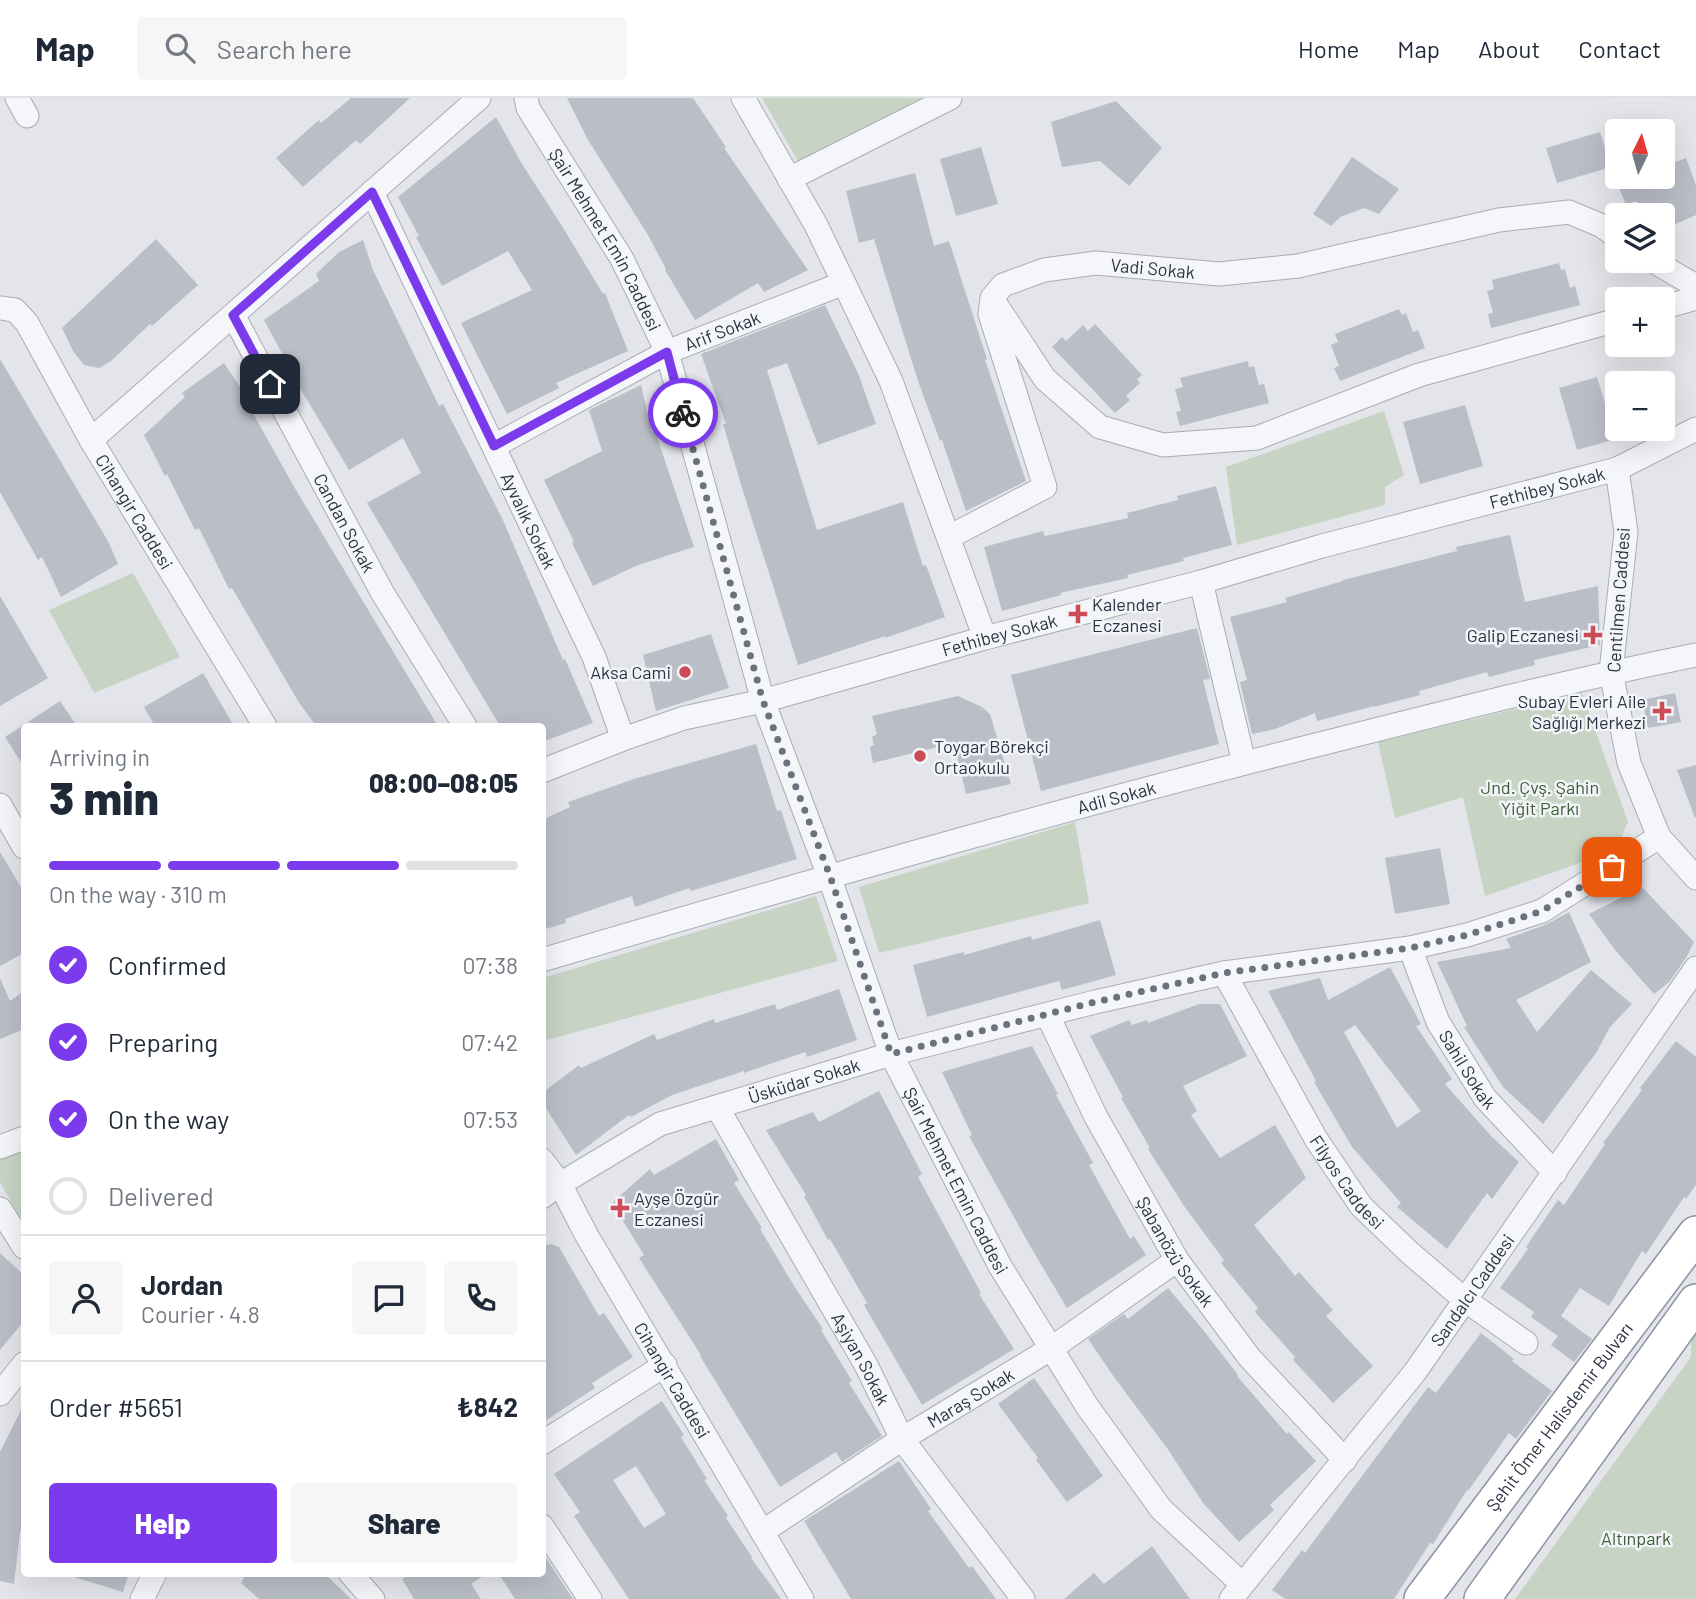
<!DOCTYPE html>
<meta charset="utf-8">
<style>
:root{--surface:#fff;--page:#f6f6f7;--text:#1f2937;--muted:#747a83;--line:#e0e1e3;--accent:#7c3aed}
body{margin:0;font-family:Barlow,sans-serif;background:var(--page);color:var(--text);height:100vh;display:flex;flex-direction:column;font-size:26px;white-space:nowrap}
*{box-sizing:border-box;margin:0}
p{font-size:23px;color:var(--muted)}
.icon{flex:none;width:38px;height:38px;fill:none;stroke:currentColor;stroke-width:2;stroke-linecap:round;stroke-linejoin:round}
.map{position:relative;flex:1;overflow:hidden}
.panel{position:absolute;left:21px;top:625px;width:525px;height:854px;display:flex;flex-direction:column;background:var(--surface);border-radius:7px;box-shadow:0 7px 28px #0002}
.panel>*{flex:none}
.needle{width:46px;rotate:5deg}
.buttons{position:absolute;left:1605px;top:21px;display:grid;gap:14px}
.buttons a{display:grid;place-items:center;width:70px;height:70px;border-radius:7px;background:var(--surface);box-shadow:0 7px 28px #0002;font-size:35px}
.pin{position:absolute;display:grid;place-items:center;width:60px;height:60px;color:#fff;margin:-30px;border-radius:14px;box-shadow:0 4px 10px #0006}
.courier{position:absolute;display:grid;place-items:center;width:70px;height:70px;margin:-35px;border:5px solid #7c3aed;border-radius:50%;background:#fff;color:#222;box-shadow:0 2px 9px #0007}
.headline em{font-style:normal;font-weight:800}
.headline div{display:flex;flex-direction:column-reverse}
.headline{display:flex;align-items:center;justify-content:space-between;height:119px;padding:0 28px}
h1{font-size:46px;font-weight:800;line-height:52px}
.bar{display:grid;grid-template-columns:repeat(4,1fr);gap:10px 7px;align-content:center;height:84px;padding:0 28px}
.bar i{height:9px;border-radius:5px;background:var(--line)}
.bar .current{background:var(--accent)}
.bar p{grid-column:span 4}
.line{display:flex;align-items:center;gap:18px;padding:0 28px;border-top:2px solid var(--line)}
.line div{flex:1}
.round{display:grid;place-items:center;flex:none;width:74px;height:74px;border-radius:7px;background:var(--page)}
ol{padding:0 28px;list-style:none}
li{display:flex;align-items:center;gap:21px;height:77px}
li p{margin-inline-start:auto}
li .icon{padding:7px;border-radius:50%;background:var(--accent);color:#fff;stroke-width:4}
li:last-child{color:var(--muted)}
li i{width:38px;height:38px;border:4px solid var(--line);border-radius:50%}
.cta{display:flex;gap:14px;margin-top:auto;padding:14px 28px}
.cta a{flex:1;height:80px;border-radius:7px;background:var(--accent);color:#fff;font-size:28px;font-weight:800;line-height:80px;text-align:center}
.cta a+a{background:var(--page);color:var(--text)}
header{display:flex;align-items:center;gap:42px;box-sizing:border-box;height:98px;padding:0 35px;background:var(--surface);border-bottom:2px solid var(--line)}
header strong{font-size:33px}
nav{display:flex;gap:38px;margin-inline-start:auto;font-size:24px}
.search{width:490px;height:63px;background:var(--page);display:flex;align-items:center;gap:18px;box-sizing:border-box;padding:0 24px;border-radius:7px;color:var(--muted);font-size:26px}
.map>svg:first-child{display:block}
.green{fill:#c7d4c4}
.building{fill:#babec7;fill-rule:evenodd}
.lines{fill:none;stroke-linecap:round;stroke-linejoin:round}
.minor-casing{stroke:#a8acb4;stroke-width:25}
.highway-casing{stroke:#8a91a1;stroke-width:38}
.minor{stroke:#f5f6f9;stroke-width:23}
.highway{stroke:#fff;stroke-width:35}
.done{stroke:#6b717d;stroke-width:7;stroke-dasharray:0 12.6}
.route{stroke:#7c3aed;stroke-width:9}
.poi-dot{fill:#cb4c56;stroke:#f2f4f8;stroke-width:2.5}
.labels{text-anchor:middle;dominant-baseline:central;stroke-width:5;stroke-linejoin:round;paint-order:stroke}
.street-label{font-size:18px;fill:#2b3242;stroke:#f2f4f8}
.poi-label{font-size:18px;fill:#2b3242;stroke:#f2f4f8;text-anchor:start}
.park-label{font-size:18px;fill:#3d5e38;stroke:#f2f4f8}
</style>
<header>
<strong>Map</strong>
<div class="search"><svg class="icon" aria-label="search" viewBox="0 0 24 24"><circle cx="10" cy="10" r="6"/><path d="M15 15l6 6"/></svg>Search here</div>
<nav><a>Home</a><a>Map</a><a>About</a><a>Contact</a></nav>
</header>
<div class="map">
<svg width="1696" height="1501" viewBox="0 0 1696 1501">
<rect width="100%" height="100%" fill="#e3e5ea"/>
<path class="green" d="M762 0H926L800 67Z
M1384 313 1404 377 1385 389V407L1237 447 1226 369Z
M133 475 180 559 94 595 49 512Z
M1582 595 1628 724 1621 741 1606 756 1485 798 1463 699 1395 720 1378 644Z
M1075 724 1089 805 879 855 859 789Z
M816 798 838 863 543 943V880Z
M24 1049V1128L0 1084V1061L5 1055Z
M1696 1204V1501H1515L1691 1259 1692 1210Z"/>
<path class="building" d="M351 0H410L360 46 356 42 303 89 276 60 319 22 321 25Z
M567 0H693L726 49 724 50 808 172 764 194 758 185 695 222 665 172 666 171 648 137 588 42Z
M1116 3 1162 50 1129 88 1100 63 1062 69 1051 24Z
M496 19 522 66 562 128 603 196 605 195 628 253 556 285 559 290 507 316 461 225 532 192 508 153 442 188 416 139 419 138 398 99Z
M1600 34 1611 69 1557 85 1546 50Z
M981 49 998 106 956 118 940 61Z
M1352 59 1399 91 1379 116 1364 110 1340 119 1331 128 1313 116Z
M1686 60 1696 87V117L1662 132V117H1646L1636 103 1626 107 1618 87 1638 79H1662V69Z
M915 75 934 148 949 143 987 261 985 262 1026 383 966 413 942 342 940 343 918 283 874 141 859 145 846 93Z
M156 141 198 187 152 228 150 226 111 263 99 270 84 267 73 253 62 230Z
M363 142 373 172 439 308 443 306 502 420 563 562 565 561 593 625 542 644V628H500L367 405 421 375 403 340 349 372 291 275 292 274 264 222 319 183 316 176 339 154Z
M1559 165 1561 172 1565 171 1570 190 1575 188 1580 207 1491 230 1488 216 1493 215 1487 193 1494 191 1492 182Z
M825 207 858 275 876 326 818 347 787 265 767 272 817 432 903 404 923 468 926 467 945 519 885 540V538L798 567 743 393 723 326H726L701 256Z
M1399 211 1402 217 1406 215 1413 234 1418 232 1425 250 1340 283 1334 270 1339 268 1331 247 1338 244 1335 236Z
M1095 226 1142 277 1137 281 1140 285 1126 298 1130 302 1115 315 1052 249 1062 239 1066 243 1083 227 1088 233Z
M0 261 109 445 118 466 61 499 42 459 38 462 0 394Z
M1248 263 1249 269 1254 268 1259 287 1264 286 1269 305 1180 328 1176 314 1181 313 1175 291 1183 289 1180 280Z
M224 265 241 290 255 316 254 317 293 387 438 628H316L298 603 232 490 229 491 199 430 195 432 167 376 165 378 144 337 185 299 182 295Z
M1597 279 1616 341 1577 352 1559 290Z
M641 287 652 334 655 333 694 449 638 467 593 488 572 445 574 444 544 382 602 353 589 312Z
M1465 307 1483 368 1420 386 1403 324Z
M1216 388 1232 447 1183 460 1184 463 1127 477 1128 480 1060 495 1061 497 1002 513 984 449 1043 433 1045 438 1128 420 1127 415 1178 402 1177 398Z
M1510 437 1525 504 1598 488 1600 547 1534 562 1535 567 1489 579 1487 574 1419 593 1420 597 1374 609V608L1317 623 1315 615 1275 631 1252 636 1240 584 1247 582 1230 519 1287 504 1285 500 1343 483V482L1457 453 1456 449Z
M0 498 48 580 0 608Z
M1197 530 1210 581 1203 582 1219 646 1041 693 1011 577Z
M711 536 729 590 656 613 643 557Z
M203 575 234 628H155L144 609Z
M1675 595 1681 624 1648 630 1642 602Z
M958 598 982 609 990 616 1011 686 966 696 954 645 873 665 870 649 874 647 872 639 877 636 872 618Z
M60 603 77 628H24V669L5 639Z
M756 646 777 713 781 712 797 761 691 793 689 790 635 809 632 798 565 821 566 825 542 832V722L570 709 568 704 634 681Z
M1696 667V719L1695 720 1677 672Z
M1440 750 1450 806 1395 816 1385 760Z
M0 754 24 794V855L0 868Z
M1642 789 1694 844 1686 860 1669 884 1654 896 1615 852 1589 816Z
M1569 814 1591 864 1516 902 1537 934 1591 872 1632 906 1610 929 1596 955 1543 1026 1503 989 1464 929 1467 928 1437 864 1511 850 1506 841 1547 826Z
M1100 822 1116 877 1062 892 1059 883 927 919 913 867 964 854V857L1031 838 1032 842Z
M1390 869 1421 926 1416 928 1452 981 1445 986 1492 1039 1519 1064 1492 1101 1487 1095 1447 1151 1397 1109 1401 1105 1352 1049 1314 984 1316 983 1268 893 1320 880 1328 902ZM1355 927 1421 1013 1397 1030 1344 934Z
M0 880 10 903 24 893V931L0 941Z
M839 891 857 942 807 959 805 954 744 975V973L672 997 631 1019 629 1017 576 1057 542 1004V995L579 967 581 970 654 936 657 942 714 921 715 925 775 906 777 912Z
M1199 906H1220L1247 958 1183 988 1197 1013 1191 1017 1220 1060 1275 1027 1306 1080 1254 1127 1295 1178 1299 1174 1333 1212 1326 1218 1373 1268 1333 1305 1293 1262 1295 1259 1255 1214 1258 1210 1221 1165 1224 1162 1184 1108 1148 1051 1150 1050 1121 1000 1123 999 1090 938 1129 922 1132 927 1147 922 1148 925Z
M1676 943 1696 959V1087L1686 1101 1684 1099 1646 1156 1642 1153 1609 1208 1580 1190 1561 1218 1592 1241 1574 1264 1551 1247 1558 1238 1531 1219 1534 1214 1500 1190 1528 1151 1526 1149 1542 1125 1558 1102 1564 1107 1605 1046 1603 1045 1642 992 1640 990Z
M1032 948 1058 996 1056 997 1093 1065 1089 1067 1130 1141 1134 1138 1146 1157 1067 1210 1030 1148 969 1038 972 1037 942 974Z
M879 993 922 1076 918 1079 981 1195 979 1196 1014 1251 922 1307 864 1207 867 1205 830 1141 828 1142 804 1098 806 1097 766 1032 813 1014 819 1024Z
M716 1041 739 1082 734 1085 762 1130 760 1131 796 1191 823 1231 821 1232 852 1283 849 1285 882 1338 842 1364 836 1354 780 1389 700 1258 701 1257 639 1160 644 1157 612 1105 650 1071 654 1077Z
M551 1146 559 1149 599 1218 604 1215 633 1259 592 1285 595 1290 542 1325V1148Z
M0 1155 24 1177V1223L0 1252Z
M1168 1190 1204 1233 1238 1277 1237 1278 1287 1336 1289 1334 1316 1363 1270 1407 1274 1412 1239 1444 1203 1405 1167 1350 1114 1279 1088 1241 1124 1216 1128 1221Z
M1481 1235 1514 1261 1512 1263 1552 1293 1516 1341 1509 1335 1468 1393 1467 1392 1433 1446 1430 1445 1394 1501H1285L1272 1492 1302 1452 1305 1455 1428 1289 1436 1295Z
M1034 1280 1103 1378 1067 1404 1036 1362 1038 1360 998 1306Z
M662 1303 684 1337 681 1339 707 1381 704 1382 728 1418 726 1420 752 1459 751 1460 781 1501H629L574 1418 580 1414 554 1376ZM636 1368 666 1416 644 1430 613 1382Z
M24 1306V1436L20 1434 14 1486 0 1483V1354Z
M899 1363 931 1411 928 1413 969 1470 972 1468 996 1501H851L804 1423Z
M1152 1448 1190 1501H1064L1094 1475 1104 1486Z
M542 1454 573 1501H515L498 1475H542Z
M74 1475H129L123 1494 74 1479Z
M246 1475H324L351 1501H259L241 1485Z
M411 1475H488L471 1486 481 1501H414L402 1481Z"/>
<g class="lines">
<defs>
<g id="minor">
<path d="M17 0 27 18"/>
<path id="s1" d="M526 0 528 10 622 161 667 254 763 603 829 778 891 956 1000 1168 1087 1308 1161 1411 1242 1486"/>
<path d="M743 0 816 127 891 283 985 540"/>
<path d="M789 81 950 0"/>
<path id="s2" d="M372 94 594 559 623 641"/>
<path d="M1653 163 1696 188"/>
<path d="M993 202 1045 281 1100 329 1163 347 1257 340 1419 277 1617 222"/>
<path id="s3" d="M0 210 15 212 27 225 91 342 265 628"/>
<path d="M1662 210 1696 200"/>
<path id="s4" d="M233 217 382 494 465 628"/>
<path d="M91 342 479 0"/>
<path id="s5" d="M494 348 667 254 844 185"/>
<path d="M1617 371 1626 434 1611 574 1629 665 1659 739 1696 780"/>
<path id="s6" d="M949 439 1045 389 990 216 992 200 1003 187 1044 172 1096 165 1219 176 1298 168 1499 122 1569 114 1602 128 1617 139"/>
<path d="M1201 484 1244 665"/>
<path id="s7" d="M542 673 623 641 684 620 763 603 985 540 1201 484 1322 448 1617 371 1696 331"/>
<path d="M0 707 24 749"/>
<path id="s8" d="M1410 850 1438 924 1485 1000 1555 1075"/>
<path id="s9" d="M542 862C807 784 1072 708 1340 641 1458 611 1576 581 1696 557"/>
<path id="s10" d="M1224 875 1316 1041 1361 1108 1410 1155 1465 1202 1526 1245"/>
<path id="s11" d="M1048 918 1096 1019 1177 1162 1249 1259 1345 1362"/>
<path id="s12" d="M717 1009 866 1267 902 1341 1023 1501"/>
<path d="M0 1049 24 1040"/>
<path id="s13" d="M542 1062 560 1086 587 1138 802 1501"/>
<path id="s14" d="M542 1099 560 1086 660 1026 891 956 1095 904 1224 875 1410 850 1467 837 1542 813 1659 739"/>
<path d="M0 1111 24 1149"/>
<path d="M0 1296 24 1266"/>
<path d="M542 1345 665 1267"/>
<path d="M542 1428 590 1501"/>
<path id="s15" d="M762 1434 902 1341 1052 1250 1177 1162"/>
<path d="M350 1475 373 1501"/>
<path d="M142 1501 155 1475"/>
<path id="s16" d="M1231 1501 1415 1274 1696 870"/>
</g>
<g id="highway">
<path id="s17" d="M1422 1501 1696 1136"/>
<path d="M1482 1501 1696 1204"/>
</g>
</defs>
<use href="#minor" class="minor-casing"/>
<use href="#highway" class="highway-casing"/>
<use href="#minor" class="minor"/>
<use href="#highway" class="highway"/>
</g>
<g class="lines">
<path class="done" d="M683 315 763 603 830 778 891 956 1095 904 1224 875 1410 850 1467 837 1542 813 1612 769"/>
<path class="route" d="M270 286 233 217 372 94 494 348 667 254 683 315"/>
</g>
<g class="poi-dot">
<path d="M1074.5 505.5h7v7h7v7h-7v7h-7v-7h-7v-7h7z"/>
<path d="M1589.5 526.5h7v7h7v7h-7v7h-7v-7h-7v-7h7z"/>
<circle cx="685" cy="574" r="7"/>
<path d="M1658.5 602.5h7v7h7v7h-7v7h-7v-7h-7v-7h7z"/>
<circle cx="920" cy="658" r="7"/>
<path d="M616.5 1099.5h7v7h7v7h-7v7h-7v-7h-7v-7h7z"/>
</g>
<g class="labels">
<g class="street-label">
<text stroke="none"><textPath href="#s1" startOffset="163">Şair Mehmet Emin Caddesi</textPath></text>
<text stroke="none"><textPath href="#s6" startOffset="476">Vadi Sokak</textPath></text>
<text stroke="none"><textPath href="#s5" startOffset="256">Arif Sokak</textPath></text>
<text stroke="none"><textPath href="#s7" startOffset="1045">Fethibey Sokak</textPath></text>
<text stroke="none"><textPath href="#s3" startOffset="250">Cihangir Caddesi</textPath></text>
<text stroke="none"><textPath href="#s2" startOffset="364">Ayvalık Sokak</textPath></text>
<text stroke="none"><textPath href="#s4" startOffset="236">Candan Sokak</textPath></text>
<text transform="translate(1618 502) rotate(-86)">Centilmen Caddesi</text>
<text stroke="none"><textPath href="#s7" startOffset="478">Fethibey Sokak</textPath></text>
<text stroke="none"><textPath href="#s9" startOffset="597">Adil Sokak</textPath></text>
<text stroke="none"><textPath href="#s8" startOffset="135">Sahil Sokak</textPath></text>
<text stroke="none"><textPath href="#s14" startOffset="289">Üsküdar Sokak</textPath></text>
<text stroke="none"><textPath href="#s1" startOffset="1171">Şair Mehmet Emin Caddesi</textPath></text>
<text stroke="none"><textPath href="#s10" startOffset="243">Filyos Caddesi</textPath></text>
<text stroke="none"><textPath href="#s11" startOffset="268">Şabanözü Sokak</textPath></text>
<text stroke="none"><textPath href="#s16" startOffset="392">Sandalcı Caddesi</textPath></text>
<text stroke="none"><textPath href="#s12" startOffset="290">Aşiyan Sokak</textPath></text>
<text stroke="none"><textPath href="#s13" startOffset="256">Cihangir Caddesi</textPath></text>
<text stroke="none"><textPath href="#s15" startOffset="248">Maraş Sokak</textPath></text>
<text stroke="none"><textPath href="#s17" startOffset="228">Şehit Ömer Halisdemir Bulvarı</textPath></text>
</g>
<g class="poi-label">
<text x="1092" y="506">Kalender<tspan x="1092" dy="21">Eczanesi</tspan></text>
<text x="1579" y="537" text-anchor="end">Galip Eczanesi</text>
<text x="671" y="574" text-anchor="end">Aksa Cami</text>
<text x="1646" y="603" text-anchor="end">Subay Evleri Aile<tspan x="1646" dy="21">Sağlığı Merkezi</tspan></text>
<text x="934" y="648">Toygar Börekçi<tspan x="934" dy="21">Ortaokulu</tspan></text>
<text x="634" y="1100">Ayşe Özgür<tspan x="634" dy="21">Eczanesi</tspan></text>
</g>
<g class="park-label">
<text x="1540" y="689">Jnd. Çvş. Şahin<tspan x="1540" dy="21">Yiğit Parkı</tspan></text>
<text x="1636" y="1440">Altınpark</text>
</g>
</g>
</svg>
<div class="buttons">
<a><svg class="needle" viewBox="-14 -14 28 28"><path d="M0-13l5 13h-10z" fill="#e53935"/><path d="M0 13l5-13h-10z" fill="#747a83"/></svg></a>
<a><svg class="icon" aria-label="layers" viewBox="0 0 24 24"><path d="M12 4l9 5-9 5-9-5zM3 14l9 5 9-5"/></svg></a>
<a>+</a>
<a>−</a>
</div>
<div class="pin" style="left:1612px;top:769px;background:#ea580c"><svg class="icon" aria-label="bag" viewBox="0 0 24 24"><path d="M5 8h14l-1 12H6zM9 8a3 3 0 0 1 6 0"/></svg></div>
<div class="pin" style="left:270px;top:286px;background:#1f2937"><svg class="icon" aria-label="home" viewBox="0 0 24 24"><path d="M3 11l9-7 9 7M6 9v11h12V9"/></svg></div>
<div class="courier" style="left:683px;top:315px"><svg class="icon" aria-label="bike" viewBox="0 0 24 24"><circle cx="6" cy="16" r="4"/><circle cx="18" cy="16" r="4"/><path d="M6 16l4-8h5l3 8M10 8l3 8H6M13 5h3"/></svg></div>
<section class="panel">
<div class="headline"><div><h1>3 min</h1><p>Arriving in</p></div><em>08:00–08:05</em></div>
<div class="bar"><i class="current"></i><i class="current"></i><i class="current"></i><i></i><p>On the way · 310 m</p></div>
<ol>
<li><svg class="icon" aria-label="check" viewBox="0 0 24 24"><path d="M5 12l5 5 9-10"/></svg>Confirmed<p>07:38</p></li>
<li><svg class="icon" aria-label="check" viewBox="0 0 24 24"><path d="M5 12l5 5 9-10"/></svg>Preparing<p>07:42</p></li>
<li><svg class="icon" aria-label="check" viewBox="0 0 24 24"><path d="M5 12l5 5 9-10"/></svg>On the way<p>07:53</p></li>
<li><i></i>Delivered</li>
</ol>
<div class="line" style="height:126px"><a class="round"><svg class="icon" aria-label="person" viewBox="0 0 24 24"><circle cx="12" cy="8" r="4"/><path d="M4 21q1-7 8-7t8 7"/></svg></a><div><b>Jordan</b><p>Courier · 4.8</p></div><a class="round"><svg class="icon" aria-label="chat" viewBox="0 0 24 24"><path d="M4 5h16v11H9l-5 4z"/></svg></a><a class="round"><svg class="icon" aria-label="phone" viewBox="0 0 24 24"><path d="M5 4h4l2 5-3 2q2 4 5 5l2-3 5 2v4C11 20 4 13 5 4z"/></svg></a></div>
<div class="line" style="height:91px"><div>Order #5651</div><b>₺842</b></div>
<div class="cta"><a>Help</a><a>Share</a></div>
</section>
</div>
